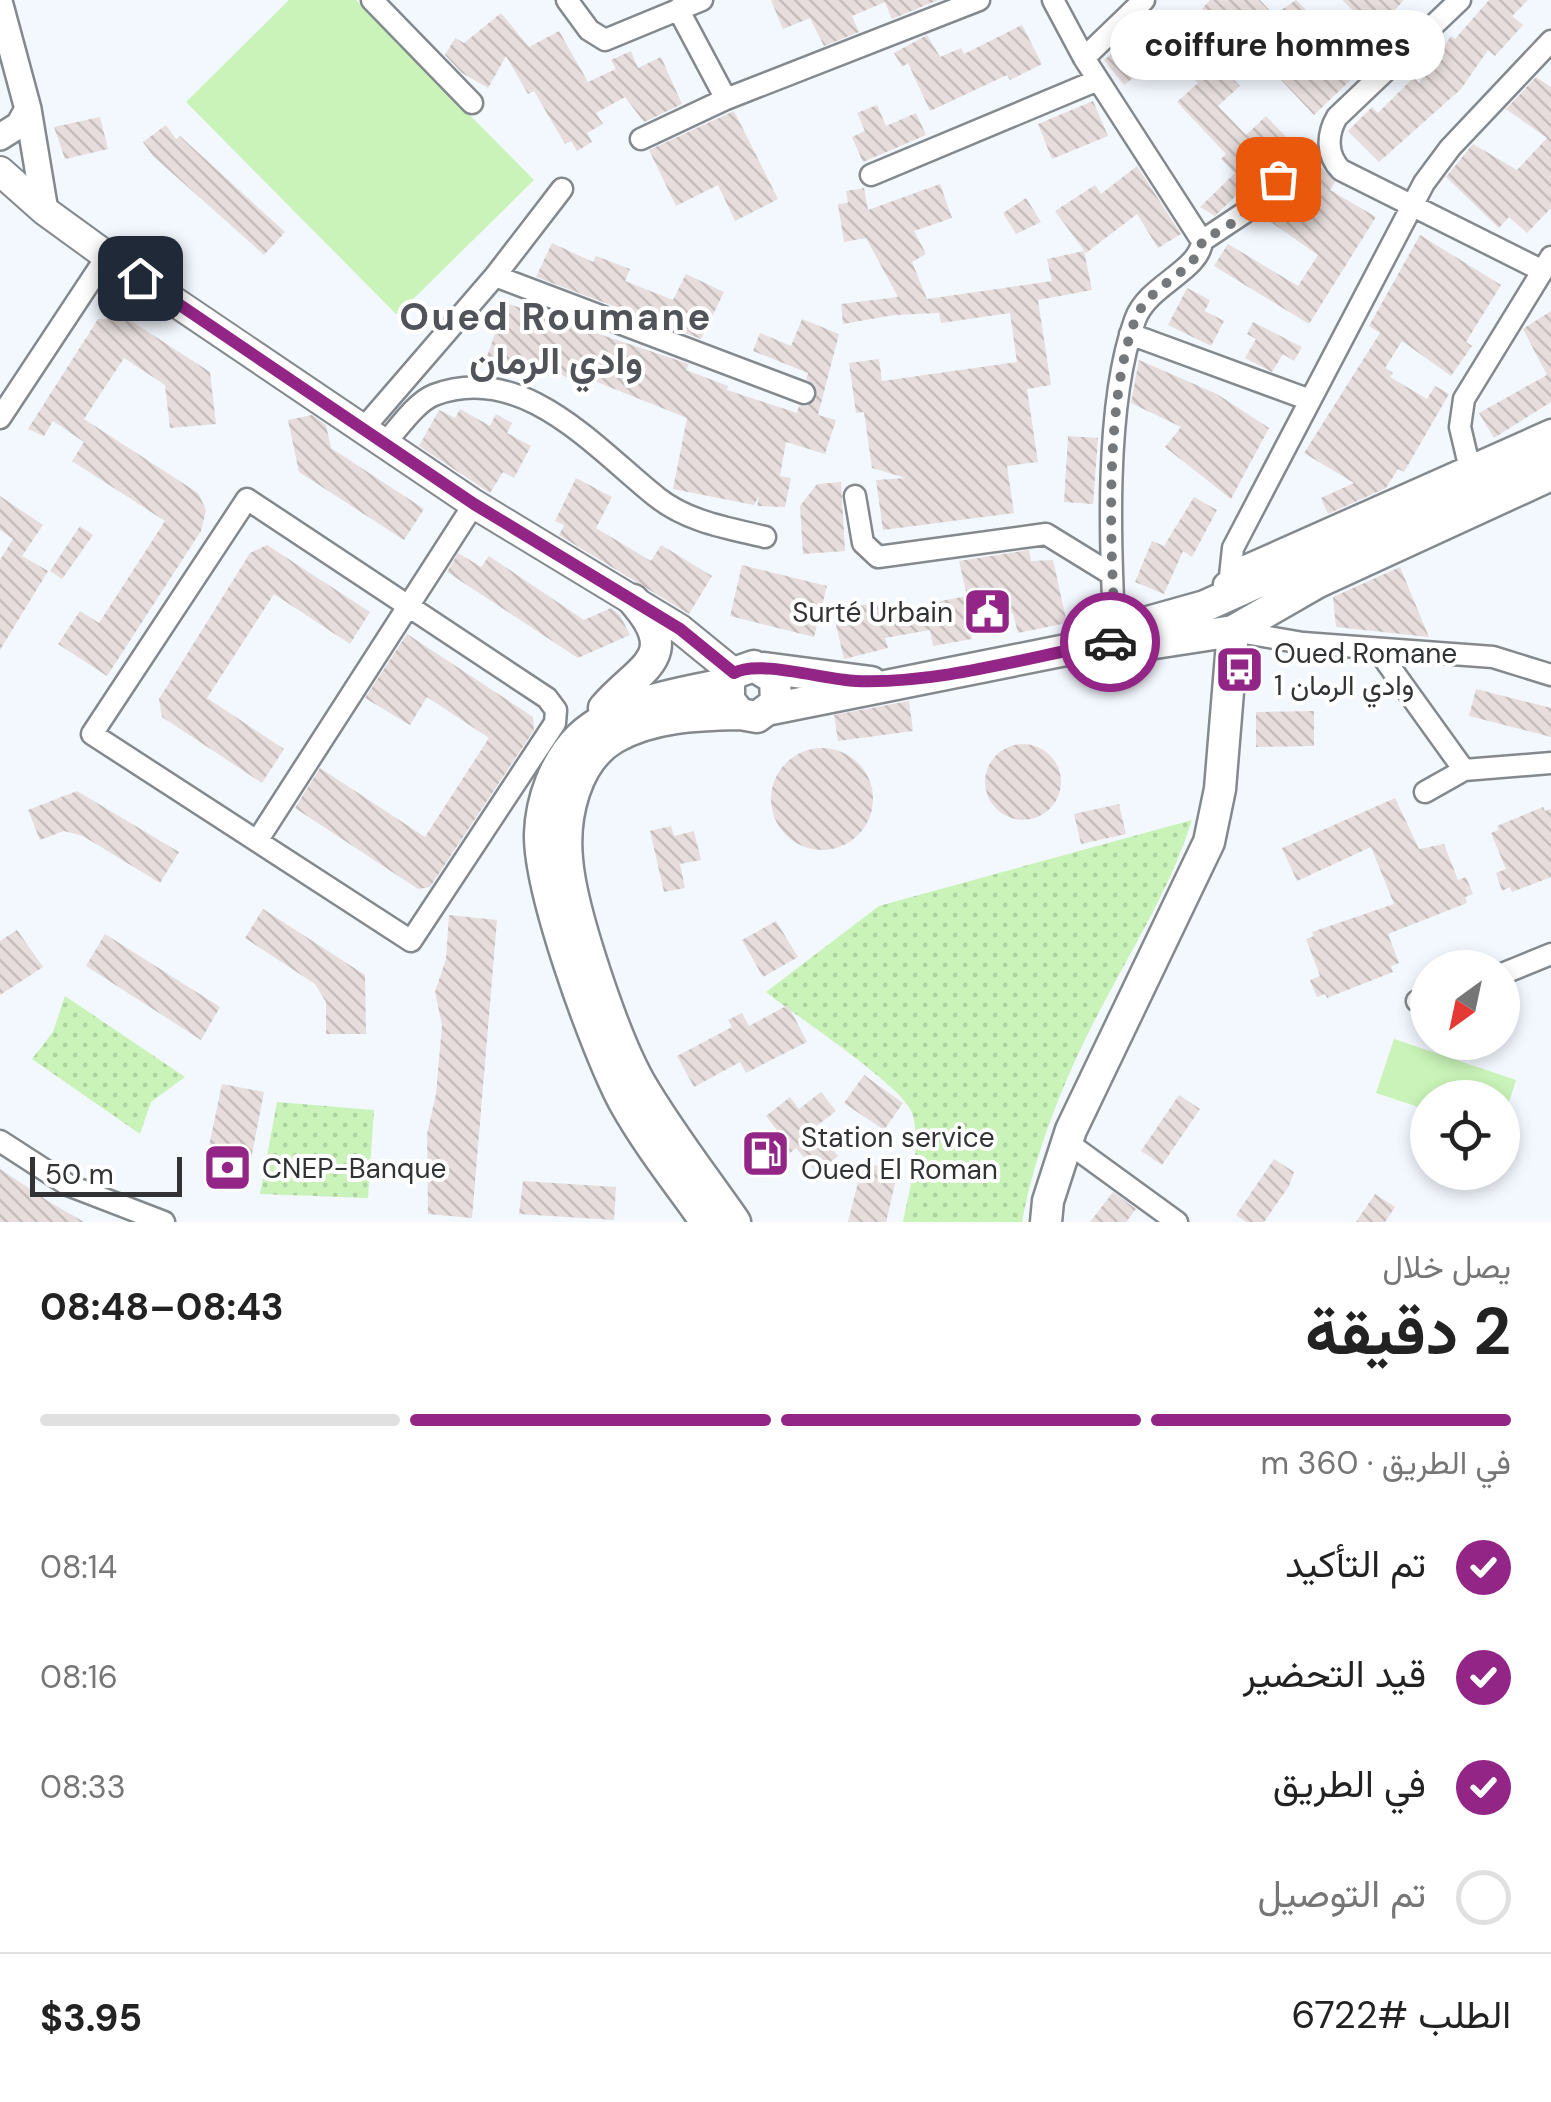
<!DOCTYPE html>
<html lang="ar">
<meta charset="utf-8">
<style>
:root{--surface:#fff;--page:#f2f2f2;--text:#222;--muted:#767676;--line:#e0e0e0;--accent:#922586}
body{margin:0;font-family:"DM Sans",Vazirmatn,sans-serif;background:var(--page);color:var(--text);direction:rtl;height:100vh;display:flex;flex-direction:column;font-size:38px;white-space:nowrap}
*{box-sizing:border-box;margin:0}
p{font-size:32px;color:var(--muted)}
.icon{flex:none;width:55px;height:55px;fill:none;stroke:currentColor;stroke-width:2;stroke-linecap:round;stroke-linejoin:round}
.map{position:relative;height:1222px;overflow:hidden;direction:ltr}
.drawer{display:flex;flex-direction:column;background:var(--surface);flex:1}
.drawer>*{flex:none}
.needle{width:65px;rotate:213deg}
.fabs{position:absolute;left:1410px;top:950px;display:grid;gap:20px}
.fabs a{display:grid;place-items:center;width:110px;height:110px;border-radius:50%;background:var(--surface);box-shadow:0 5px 15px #0003;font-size:50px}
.scale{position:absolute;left:30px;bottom:25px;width:152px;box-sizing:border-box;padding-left:10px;border:5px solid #313335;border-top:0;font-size:28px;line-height:35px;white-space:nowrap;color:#313335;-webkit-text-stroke:8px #fff;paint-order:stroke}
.pin{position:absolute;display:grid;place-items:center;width:85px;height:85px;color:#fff;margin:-42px;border-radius:20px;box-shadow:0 5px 15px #0006}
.courier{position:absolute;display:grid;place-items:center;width:100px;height:100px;margin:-50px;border:8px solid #922586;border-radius:50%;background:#fff;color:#222;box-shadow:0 2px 12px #0007}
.bubble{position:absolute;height:70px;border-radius:35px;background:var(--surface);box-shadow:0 5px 15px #0003;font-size:32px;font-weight:700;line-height:70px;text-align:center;direction:rtl}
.summary em{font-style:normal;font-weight:700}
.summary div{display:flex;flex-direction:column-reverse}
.summary{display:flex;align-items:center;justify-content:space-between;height:170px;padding:0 40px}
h1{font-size:65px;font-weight:700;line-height:75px}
.bar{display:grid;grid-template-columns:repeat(4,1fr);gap:15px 10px;align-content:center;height:120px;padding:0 40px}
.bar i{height:12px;border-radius:8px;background:var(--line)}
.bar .on{background:var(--accent)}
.bar p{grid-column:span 4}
.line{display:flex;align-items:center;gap:25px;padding:0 40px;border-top:2px solid var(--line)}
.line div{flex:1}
ol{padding:0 40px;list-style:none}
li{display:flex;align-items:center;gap:30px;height:110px}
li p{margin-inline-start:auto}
li .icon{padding:10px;border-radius:50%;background:var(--accent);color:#fff;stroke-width:4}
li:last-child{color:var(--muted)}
li i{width:55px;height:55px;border:5px solid var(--line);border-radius:50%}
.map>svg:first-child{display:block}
.grass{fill:url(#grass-dots)}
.garden{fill:#c9f3b8}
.building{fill:url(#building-back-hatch)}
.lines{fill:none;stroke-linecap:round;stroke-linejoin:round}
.minor-casing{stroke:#84898e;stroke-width:25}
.tertiary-casing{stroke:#84898e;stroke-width:30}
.secondary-casing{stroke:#84898e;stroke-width:32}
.primary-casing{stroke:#84898e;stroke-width:35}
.minor{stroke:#fff;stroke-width:20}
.tertiary{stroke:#fff;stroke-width:25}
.secondary{stroke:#fff;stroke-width:28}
.primary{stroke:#fff;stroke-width:30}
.done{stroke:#75787b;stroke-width:10;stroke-dasharray:0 18}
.route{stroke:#922586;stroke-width:12}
.labels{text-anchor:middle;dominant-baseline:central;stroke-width:8;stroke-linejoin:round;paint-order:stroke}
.poi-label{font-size:28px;fill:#313335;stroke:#fff;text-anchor:start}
.district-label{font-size:38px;font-weight:bold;letter-spacing:2.5px;fill:#505459;stroke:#fff}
</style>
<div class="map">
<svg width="1551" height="1222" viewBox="0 0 1551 1222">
<defs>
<pattern id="grass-dots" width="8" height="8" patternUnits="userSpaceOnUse" patternTransform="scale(2.5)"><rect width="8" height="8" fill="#c9f3b8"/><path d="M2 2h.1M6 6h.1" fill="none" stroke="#add19f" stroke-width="1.8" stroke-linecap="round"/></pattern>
<pattern id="building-back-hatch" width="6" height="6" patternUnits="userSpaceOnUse" patternTransform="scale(2.5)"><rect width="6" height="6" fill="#e6dddc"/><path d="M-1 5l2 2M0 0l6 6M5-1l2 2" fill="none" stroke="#c6bebd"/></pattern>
</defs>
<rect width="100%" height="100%" fill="#f3f8fe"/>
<path class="grass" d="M1192 820C1173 880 1143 930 1113 986 1073 1058 1037 1141 1022 1222H903C910 1186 921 1152 913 1115 907 1088 794 1015 766 992L879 906Z
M65 996 185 1077 151 1102 140 1134 32 1059 53 1032Z
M277 1102 374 1110 368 1198 260 1194Z"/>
<path class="garden" d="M289 0H356L534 180 397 315 186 102Z
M1394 1039 1516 1080 1503 1121 1502 1098H1428L1427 1110 1376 1093Z"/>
<path class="building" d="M771 0H938L892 19 885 2 852 16 859 32 824 46 810 18 783 29Z
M1210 0H1260L1274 15 1296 0 1364 67 1314 115 1233 29 1208 52 1240 86 1218 106 1246 135 1266 116 1288 139V145L1215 216 1200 207 1235 173 1221 159 1226 154 1177 102 1198 83 1167 50 1210 17 1202 9Z
M1342 0H1404L1375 31Z
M1489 0H1528L1512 16 1523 25 1495 56 1488 50 1461 89 1379 162 1348 131 1372 107 1378 113 1414 77 1419 83 1451 36 1455 39Z
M501 13 529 47 559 31 588 82 616 69 611 60 631 51 638 68 661 57 682 104 644 122 625 97 596 113 603 124 587 133 592 142 577 151 571 141 565 144 534 91 528 94 506 56 488 88 462 73 445 55 455 38 464 43Z
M1022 25 1042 64 1010 80 1007 75 930 111 908 63 902 67 894 53 927 35 940 57 961 48 964 54Z
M1148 33 1171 56 1153 75 1146 68 1124 85 1104 60 1123 45 1129 53Z
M1536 77 1551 87V208L1527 233 1509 217 1499 228 1446 177 1473 144 1517 170 1547 138 1506 109Z
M1093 101 1108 136 1052 159 1038 124Z
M877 105 886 126 916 113 926 135 863 162 852 137 865 131 857 113Z
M734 111 778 199 735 221 718 185 676 206 649 150Z
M100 117 108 149 65 159 54 127Z
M166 125 176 139 180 136 285 232 264 255 153 156 143 142Z
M1313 159 1335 182 1330 190 1376 217 1309 324 1214 266 1228 244 1298 286 1318 255 1265 218Z
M1137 166 1181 234 1158 248 1137 214 1086 253 1055 211 1095 185 1101 194Z
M940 184 952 218 914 231 926 254 912 262 927 299 1052 281 1047 259 1084 251 1092 290 1038 300 1051 385 1027 389 1038 462 1007 466 1014 513 883 530 876 480 906 478 872 468 864 412 856 413 849 363 879 359 882 381 1017 362 1010 313 941 323 939 313 894 315 843 324 841 304 898 297 866 238 844 242 838 204 848 203 846 191 864 188 868 210Z
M1026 198 1041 222 1016 234 1003 213Z
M1420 235 1501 285 1466 342 1472 346 1451 376 1402 341 1385 368 1393 373 1390 377 1427 399 1435 386 1449 394 1404 472 1398 469 1386 488 1328 514 1321 498 1354 483 1304 453 1380 333 1369 326Z
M552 243 593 262 596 256 630 269 625 281 673 300 686 274 724 292 701 339 536 277Z
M1187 288 1210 300 1205 311 1224 321 1211 346 1168 325Z
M506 303 689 364 686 370 728 386 727 390 797 413 799 406H807L816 399 815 385 806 379 808 373 753 351 760 333 791 346 802 319 839 334 818 415 836 420 825 454 786 442 780 476 791 478 785 507 757 506 759 496 754 505 673 489 687 418 592 380 589 387 550 370 548 376 513 361 511 368 486 359Z
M1551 311V402L1494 438 1479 413 1547 375 1523 329Z
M98 319H128L210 372 216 424 170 428 165 385 124 358 84 419 198 493 206 510 201 531 107 676 58 644 80 611 99 623 165 521 72 461 84 442 53 421 44 436 28 429Z
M1253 322 1302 347 1294 361 1283 354 1272 372 1245 358 1256 339 1247 334Z
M1139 360 1217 394 1269 428 1231 499 1165 447 1181 427 1131 403Z
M460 409 490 426 496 414 512 423 507 433 531 446 514 478 503 472 490 493 419 446 439 410 455 418Z
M312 415 326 425 331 448 424 509 404 540 299 472 288 420Z
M1068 436 1098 438 1093 504 1064 502Z
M576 478 612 497 596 528 651 561 661 545 712 576 689 614 559 535 564 525 555 521Z
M841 482 845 551 803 554 800 506 817 484Z
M0 496 43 525 22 556 48 571 0 650V560L13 539 0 530Z
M1194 497 1217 510 1192 557 1183 551 1164 594 1135 582 1152 541 1164 546Z
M80 526 93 535 62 579 50 571Z
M267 545 370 612 350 644 274 594 207 698 284 749 262 783 162 717 159 699 250 553Z
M1029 550 1031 561 1053 560 1066 619 1062 624 1018 633 1013 613 969 622 972 639 933 646 930 630 885 638 888 648 844 659 833 612 877 602 879 613 967 596 959 561Z
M458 553 481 567 489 556 584 620 611 608 620 615 630 635 578 658 447 572Z
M742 565 827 586 814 637 730 616Z
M1400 567 1429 637 1336 627 1333 597Z
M407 634 533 717 534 730 430 887 418 889 295 808 320 768 425 837 489 738 427 697 410 725 365 698Z
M1476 689 1551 708V737L1469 716Z
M909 701 913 731 838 741 834 715Z
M1314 711V746L1256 747V712Z
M985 782a38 38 0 1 1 76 0a38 38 0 1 1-76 0Z
M771 799a51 51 0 1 1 102 0a51 51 0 1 1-102 0Z
M77 791 179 852 160 883 83 836 64 831 40 840 28 810Z
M1395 798 1419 849 1444 844 1458 880 1466 877 1473 894 1465 897 1467 903 1388 934 1399 963 1391 966 1393 972 1327 998 1325 994 1317 997 1310 980 1320 976 1306 939 1314 936 1312 932 1394 904 1371 847 1297 881 1282 848Z
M1119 804 1126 834 1081 844 1074 814Z
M1543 807 1545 811 1551 809V877L1512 892 1510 887 1502 891 1496 873 1506 869 1491 833 1499 830 1497 826Z
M671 826 674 836 694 831 701 860 680 864 685 888 664 892 650 831Z
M263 909 365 975 366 1034H326V1002L315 984 245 938Z
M449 915 497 920 472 1218 428 1214 427 1134 436 1094 442 1025 435 992 446 959Z
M776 921 798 957 763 977 742 940Z
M17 930 43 967 0 995V941Z
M105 934 220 1007 201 1040 86 966Z
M788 1005 807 1042 746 1073 740 1062 694 1087 677 1056 732 1027 728 1020 742 1013 749 1026Z
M864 1075 903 1103 884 1130 844 1103Z
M222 1084 264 1092 247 1180 204 1170Z
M821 1092 836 1111 815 1127 838 1156 817 1173 796 1148 766 1173 749 1152 777 1130 766 1116 790 1097 799 1109Z
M1179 1095 1200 1109 1162 1165 1141 1151Z
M1274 1159 1294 1172 1289 1186 1264 1222H1246L1236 1215Z
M863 1162 898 1171 886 1222H848Z
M0 1169 48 1201 84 1222H0Z
M523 1181 616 1187 614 1220 519 1214Z
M1113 1192 1136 1209 1126 1222H1090Z
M1375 1194 1395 1207 1385 1222H1356Z"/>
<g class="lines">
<defs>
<path id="minor" d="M372 0 472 103
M567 0 589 30 605 40 702 0
M1053 0 1084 58 1202 241C1200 271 1147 285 1135 320 1104 405 1110 550 1115 640
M1460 0 1337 117C1327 134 1326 155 1341 170L1541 270
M678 9 726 99
M1084 58 1144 0
M641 139 726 99 979 0
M871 175 1098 80
M1202 241 1250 209 1293 162
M495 276 804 393
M1130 334 1310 400
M0 418 107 256
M363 429 495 276 562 189
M385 443C398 429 416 402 434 395 524 361 597 450 658 498 689 522 728 528 765 537
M1469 465 1460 427 1464 399 1551 257
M855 496 863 543 878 557 1046 534 1111 574
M247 499 547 698 556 710 555 723 411 941 92 734Z
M1230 576 1233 548 1424 183 1450 148 1551 41
M1224 584 1243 567 1551 430
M1233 631 1303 643 1493 657 1551 675
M1377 649 1464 770
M1425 792 1464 770 1551 763
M257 841 474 504
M1502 974 1551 954
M1417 1001 1428 998
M0 1141 68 1185 164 1222
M1067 1142 1177 1222"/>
<path id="tertiary" d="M0 5 28 109 45 211
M0 137 19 125 28 109"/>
<path id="secondary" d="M0 171 45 211 107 256 474 504 680 629 734 673"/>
<path id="primary" d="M1126 638 1148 622 1205 606 1551 450
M764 668 871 682
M604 708C639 667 684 658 633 600
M771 709 1126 638 1155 643 1233 631 1318 582 1551 475
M706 1222C678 1182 648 1145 624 1102 596 1049 539 892 540 834 541 800 555 761 580 737 619 701 678 694 729 683L734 673 754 666 775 679 776 703 757 717 740 714 729 700V683
M735 1222C703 1176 668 1131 640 1083 614 1037 571 911 567 859 563 817 575 761 614 738 652 716 698 715 740 714
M1046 1222 1048 1201 1071 1130 1209 842 1220 789 1233 631"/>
</defs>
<use href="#minor" class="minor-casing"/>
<use href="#tertiary" class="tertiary-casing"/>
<use href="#secondary" class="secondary-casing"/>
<use href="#primary" class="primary-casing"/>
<use href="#minor" class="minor"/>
<use href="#tertiary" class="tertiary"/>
<use href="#secondary" class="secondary"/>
<use href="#primary" class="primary"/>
</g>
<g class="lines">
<path class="done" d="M1110 642 1116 640C1110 550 1104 404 1135 320 1148 284 1199 272 1202 241L1236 221 1278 179"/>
<path class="route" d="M140 278 474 504 680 629 734 673C758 659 825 680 856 681 940 684 1028 657 1110 642"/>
</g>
<defs>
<symbol id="civic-square" viewBox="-11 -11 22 22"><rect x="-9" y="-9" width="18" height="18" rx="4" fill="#922586" stroke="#fff"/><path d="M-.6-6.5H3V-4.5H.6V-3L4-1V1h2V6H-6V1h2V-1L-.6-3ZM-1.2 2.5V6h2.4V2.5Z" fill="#fff"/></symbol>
<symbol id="bus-square" viewBox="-11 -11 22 22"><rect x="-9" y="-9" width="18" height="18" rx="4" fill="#922586" stroke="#fff"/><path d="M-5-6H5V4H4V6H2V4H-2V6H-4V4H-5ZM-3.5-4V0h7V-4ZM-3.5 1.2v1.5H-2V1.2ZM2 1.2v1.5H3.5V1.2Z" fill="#fff"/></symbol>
<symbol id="fuel-square" viewBox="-11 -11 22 22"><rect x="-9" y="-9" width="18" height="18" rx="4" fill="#922586" stroke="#fff"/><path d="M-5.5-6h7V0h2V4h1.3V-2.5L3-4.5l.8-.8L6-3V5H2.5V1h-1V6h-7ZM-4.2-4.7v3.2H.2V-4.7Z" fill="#fff"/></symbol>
<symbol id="bank-square" viewBox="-11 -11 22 22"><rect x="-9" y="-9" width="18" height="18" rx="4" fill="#922586" stroke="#fff"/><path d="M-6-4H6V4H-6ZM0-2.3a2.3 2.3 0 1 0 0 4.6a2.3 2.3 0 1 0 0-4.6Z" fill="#fff"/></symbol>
</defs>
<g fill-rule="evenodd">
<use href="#civic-square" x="960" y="584" width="55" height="55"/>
<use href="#bus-square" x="1212" y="642" width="55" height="55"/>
<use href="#fuel-square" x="738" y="1126" width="55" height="55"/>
<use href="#bank-square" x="200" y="1140" width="55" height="55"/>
</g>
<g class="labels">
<g class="poi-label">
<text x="953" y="612" text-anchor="end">Surté Urbain</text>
<text x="1274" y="653">Oued Romane<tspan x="1274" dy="32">1 وادي الرمان</tspan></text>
<text x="801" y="1137">Station service<tspan x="801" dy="32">Oued El Roman</tspan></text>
<text x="262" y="1168">CNEP-Banque</text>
</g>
<g class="district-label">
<text x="556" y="317">Oued Roumane<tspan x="556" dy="44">وادي الرمان</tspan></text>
</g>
</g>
</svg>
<div class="fabs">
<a><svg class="needle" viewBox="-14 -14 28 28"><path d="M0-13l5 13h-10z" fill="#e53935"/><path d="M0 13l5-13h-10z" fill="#767676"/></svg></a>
<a><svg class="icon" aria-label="locate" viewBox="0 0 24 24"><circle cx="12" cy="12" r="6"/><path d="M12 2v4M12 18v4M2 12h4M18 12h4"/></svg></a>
</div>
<div class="scale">50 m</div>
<div class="pin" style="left:1278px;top:179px;background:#ea580c"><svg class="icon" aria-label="bag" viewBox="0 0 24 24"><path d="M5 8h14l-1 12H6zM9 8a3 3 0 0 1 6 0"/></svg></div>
<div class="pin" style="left:140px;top:278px;background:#1f2937"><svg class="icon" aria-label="home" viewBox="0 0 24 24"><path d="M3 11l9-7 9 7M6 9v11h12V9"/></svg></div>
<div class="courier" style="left:1110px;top:642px"><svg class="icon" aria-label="car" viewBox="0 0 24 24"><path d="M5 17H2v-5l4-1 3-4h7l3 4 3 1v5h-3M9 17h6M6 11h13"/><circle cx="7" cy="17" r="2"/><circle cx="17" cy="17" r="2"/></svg></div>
<div class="bubble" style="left:1110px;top:10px;width:335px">coiffure hommes</div>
</div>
<section class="drawer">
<div class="summary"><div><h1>2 دقيقة</h1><p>يصل خلال</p></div><em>08:43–08:48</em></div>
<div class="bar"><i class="on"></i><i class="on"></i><i class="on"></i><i></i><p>في الطريق · 360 m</p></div>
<ol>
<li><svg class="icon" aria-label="check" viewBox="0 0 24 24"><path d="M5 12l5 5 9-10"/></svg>تم التأكيد<p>08:14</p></li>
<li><svg class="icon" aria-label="check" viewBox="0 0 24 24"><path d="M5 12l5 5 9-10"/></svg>قيد التحضير<p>08:16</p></li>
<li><svg class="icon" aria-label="check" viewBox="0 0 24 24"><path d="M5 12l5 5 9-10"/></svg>في الطريق<p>08:33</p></li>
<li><i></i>تم التوصيل</li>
</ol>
<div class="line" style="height:130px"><div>الطلب #6722</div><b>$3.95</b></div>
</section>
